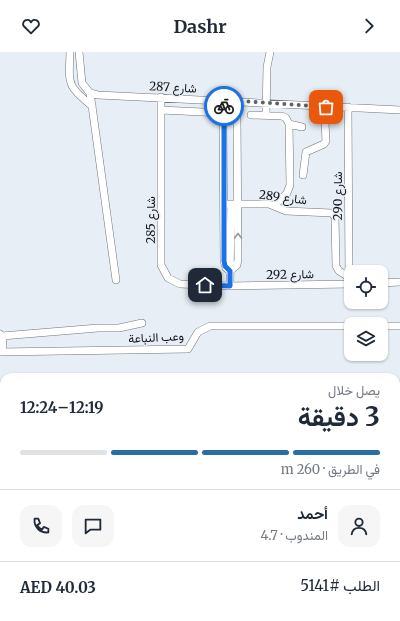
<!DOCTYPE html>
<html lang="ar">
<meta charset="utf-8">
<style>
:root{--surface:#fff;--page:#f6f6f7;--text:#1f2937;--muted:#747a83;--line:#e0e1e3;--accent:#296da2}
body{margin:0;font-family:Merriweather,Vazirmatn,serif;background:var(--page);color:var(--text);direction:rtl;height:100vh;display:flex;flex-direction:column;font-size:15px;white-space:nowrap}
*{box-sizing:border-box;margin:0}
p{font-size:13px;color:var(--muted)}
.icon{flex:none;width:22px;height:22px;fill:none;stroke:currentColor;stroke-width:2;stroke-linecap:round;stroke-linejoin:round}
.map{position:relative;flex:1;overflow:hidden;direction:ltr}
.side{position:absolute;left:0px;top:321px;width:400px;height:248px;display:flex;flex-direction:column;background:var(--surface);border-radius:12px 12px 0 0;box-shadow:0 1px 3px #0004;direction:rtl}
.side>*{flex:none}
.tools{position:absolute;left:344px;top:213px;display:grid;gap:8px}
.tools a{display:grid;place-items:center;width:44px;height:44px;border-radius:8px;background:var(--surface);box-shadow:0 1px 3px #0004;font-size:20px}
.pin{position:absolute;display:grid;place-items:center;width:34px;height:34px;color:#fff;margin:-17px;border-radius:8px;box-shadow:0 2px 6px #0006}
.courier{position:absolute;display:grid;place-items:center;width:40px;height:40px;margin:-20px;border:3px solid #1a73e8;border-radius:50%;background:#fff;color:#222;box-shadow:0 1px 5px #0007}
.overview em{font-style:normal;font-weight:700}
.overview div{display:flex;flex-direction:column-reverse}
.overview{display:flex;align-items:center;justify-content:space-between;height:68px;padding:0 20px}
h1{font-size:26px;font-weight:700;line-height:30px}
.bar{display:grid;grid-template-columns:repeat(4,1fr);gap:6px 4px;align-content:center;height:48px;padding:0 20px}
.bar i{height:5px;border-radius:3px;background:var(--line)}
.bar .active{background:var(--accent)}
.bar p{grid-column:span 4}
.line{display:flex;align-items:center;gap:10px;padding:0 20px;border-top:1px solid var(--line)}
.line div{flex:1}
.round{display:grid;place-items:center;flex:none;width:42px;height:42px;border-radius:12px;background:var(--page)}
header{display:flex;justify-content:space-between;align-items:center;height:52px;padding:0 20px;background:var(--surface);font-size:18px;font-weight:700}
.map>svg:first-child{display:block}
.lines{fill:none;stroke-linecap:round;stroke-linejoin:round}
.minor-casing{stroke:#6d7479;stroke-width:8}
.minor{stroke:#fff;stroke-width:7}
.oneway{stroke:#959698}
.done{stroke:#5e6266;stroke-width:4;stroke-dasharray:0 7.2}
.route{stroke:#1a73e8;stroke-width:5}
.labels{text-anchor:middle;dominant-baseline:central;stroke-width:3;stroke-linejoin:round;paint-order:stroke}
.street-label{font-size:12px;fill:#141619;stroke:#e7eef5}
</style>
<header><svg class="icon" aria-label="forward" viewBox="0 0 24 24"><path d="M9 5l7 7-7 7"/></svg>Dashr<svg class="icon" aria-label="heart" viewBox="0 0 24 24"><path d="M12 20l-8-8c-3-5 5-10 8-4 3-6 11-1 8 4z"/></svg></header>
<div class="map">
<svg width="400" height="569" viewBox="0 0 400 569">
<rect width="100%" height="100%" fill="#e7eef5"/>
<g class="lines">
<defs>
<path id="minor" d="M70 0C69 32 66 33 92 54
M79 0 82 31 90 41 92 54 116 228
M90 41 98 43 400 58
M161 45V213L168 226 180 232 230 234 351 232
M226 49 223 65 224 209 226 216 230 219 237 213 238 207 237 66 233 49
M348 55 349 227
M161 58 223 61
M251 63 282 64 286 66 289 72 290 133 287 141 274 154
M266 63 267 15 270 0
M289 72 302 75
M303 123 306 100 324 92 326 89 325 70 316 64 315 54
M224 152H269L286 159 332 161 335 165 336 214 339 219 349 225
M381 231 400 230
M230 234 231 152
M381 274H400
M0 282 3 287 2 300
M2 284 98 276H119L142 271
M0 300 188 297 198 280 210 274H351
M396 340H400
M0 342H4
M396 406 400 405
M0 412H4
M396 474H400
M0 479H4
M396 543H400
M0 547H4
M299 569 300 565"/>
</defs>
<use href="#minor" class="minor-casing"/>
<use href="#minor" class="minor"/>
</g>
<defs><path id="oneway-chevron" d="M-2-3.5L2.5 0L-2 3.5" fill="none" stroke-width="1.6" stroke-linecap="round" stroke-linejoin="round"/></defs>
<use class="oneway" href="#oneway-chevron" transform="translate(238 184) rotate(-91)"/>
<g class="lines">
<path class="done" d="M224 54 226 48 326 55"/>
<path class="route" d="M205 233 230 234V219L225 214 224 209V54"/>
</g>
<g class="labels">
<g class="street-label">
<text transform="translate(173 35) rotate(3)">شارع 287</text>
<text transform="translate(337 144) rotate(-90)">شارع 290</text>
<text transform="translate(283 145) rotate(7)">شارع 289</text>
<text transform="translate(150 168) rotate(-90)">شارع 285</text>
<text transform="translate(290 222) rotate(-1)">شارع 292</text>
<text transform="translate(156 285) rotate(-3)">وعب النباعة</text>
</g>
</g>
</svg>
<div class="tools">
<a><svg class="icon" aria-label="locate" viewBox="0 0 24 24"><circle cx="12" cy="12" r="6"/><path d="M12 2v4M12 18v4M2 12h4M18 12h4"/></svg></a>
<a><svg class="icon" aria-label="layers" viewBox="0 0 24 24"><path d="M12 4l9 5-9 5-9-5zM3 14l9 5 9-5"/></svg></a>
</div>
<div class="pin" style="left:326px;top:55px;background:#ea580c"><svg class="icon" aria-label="bag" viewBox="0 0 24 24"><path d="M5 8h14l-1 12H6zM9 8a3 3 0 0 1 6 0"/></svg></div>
<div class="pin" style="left:205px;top:233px;background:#1f2937"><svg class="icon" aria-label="home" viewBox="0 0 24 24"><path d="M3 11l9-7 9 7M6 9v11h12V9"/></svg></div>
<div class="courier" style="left:224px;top:54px"><svg class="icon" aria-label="bike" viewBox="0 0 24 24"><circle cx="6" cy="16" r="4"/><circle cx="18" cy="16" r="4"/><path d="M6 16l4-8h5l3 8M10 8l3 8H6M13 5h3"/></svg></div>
<section class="side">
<div class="overview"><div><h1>3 دقيقة</h1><p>يصل خلال</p></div><em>12:19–12:24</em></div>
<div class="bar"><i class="active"></i><i class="active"></i><i class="active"></i><i></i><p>في الطريق · 260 m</p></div>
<div class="line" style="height:72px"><a class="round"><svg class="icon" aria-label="person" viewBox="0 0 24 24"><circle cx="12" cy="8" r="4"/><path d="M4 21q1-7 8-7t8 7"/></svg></a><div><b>أحمد</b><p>المندوب · 4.7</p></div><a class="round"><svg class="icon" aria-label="chat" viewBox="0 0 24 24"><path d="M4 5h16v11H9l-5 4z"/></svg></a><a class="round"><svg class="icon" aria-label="phone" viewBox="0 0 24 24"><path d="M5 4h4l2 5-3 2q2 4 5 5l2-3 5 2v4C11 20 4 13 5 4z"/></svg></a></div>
<div class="line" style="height:52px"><div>الطلب #5141</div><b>AED 40.03</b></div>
</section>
</div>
